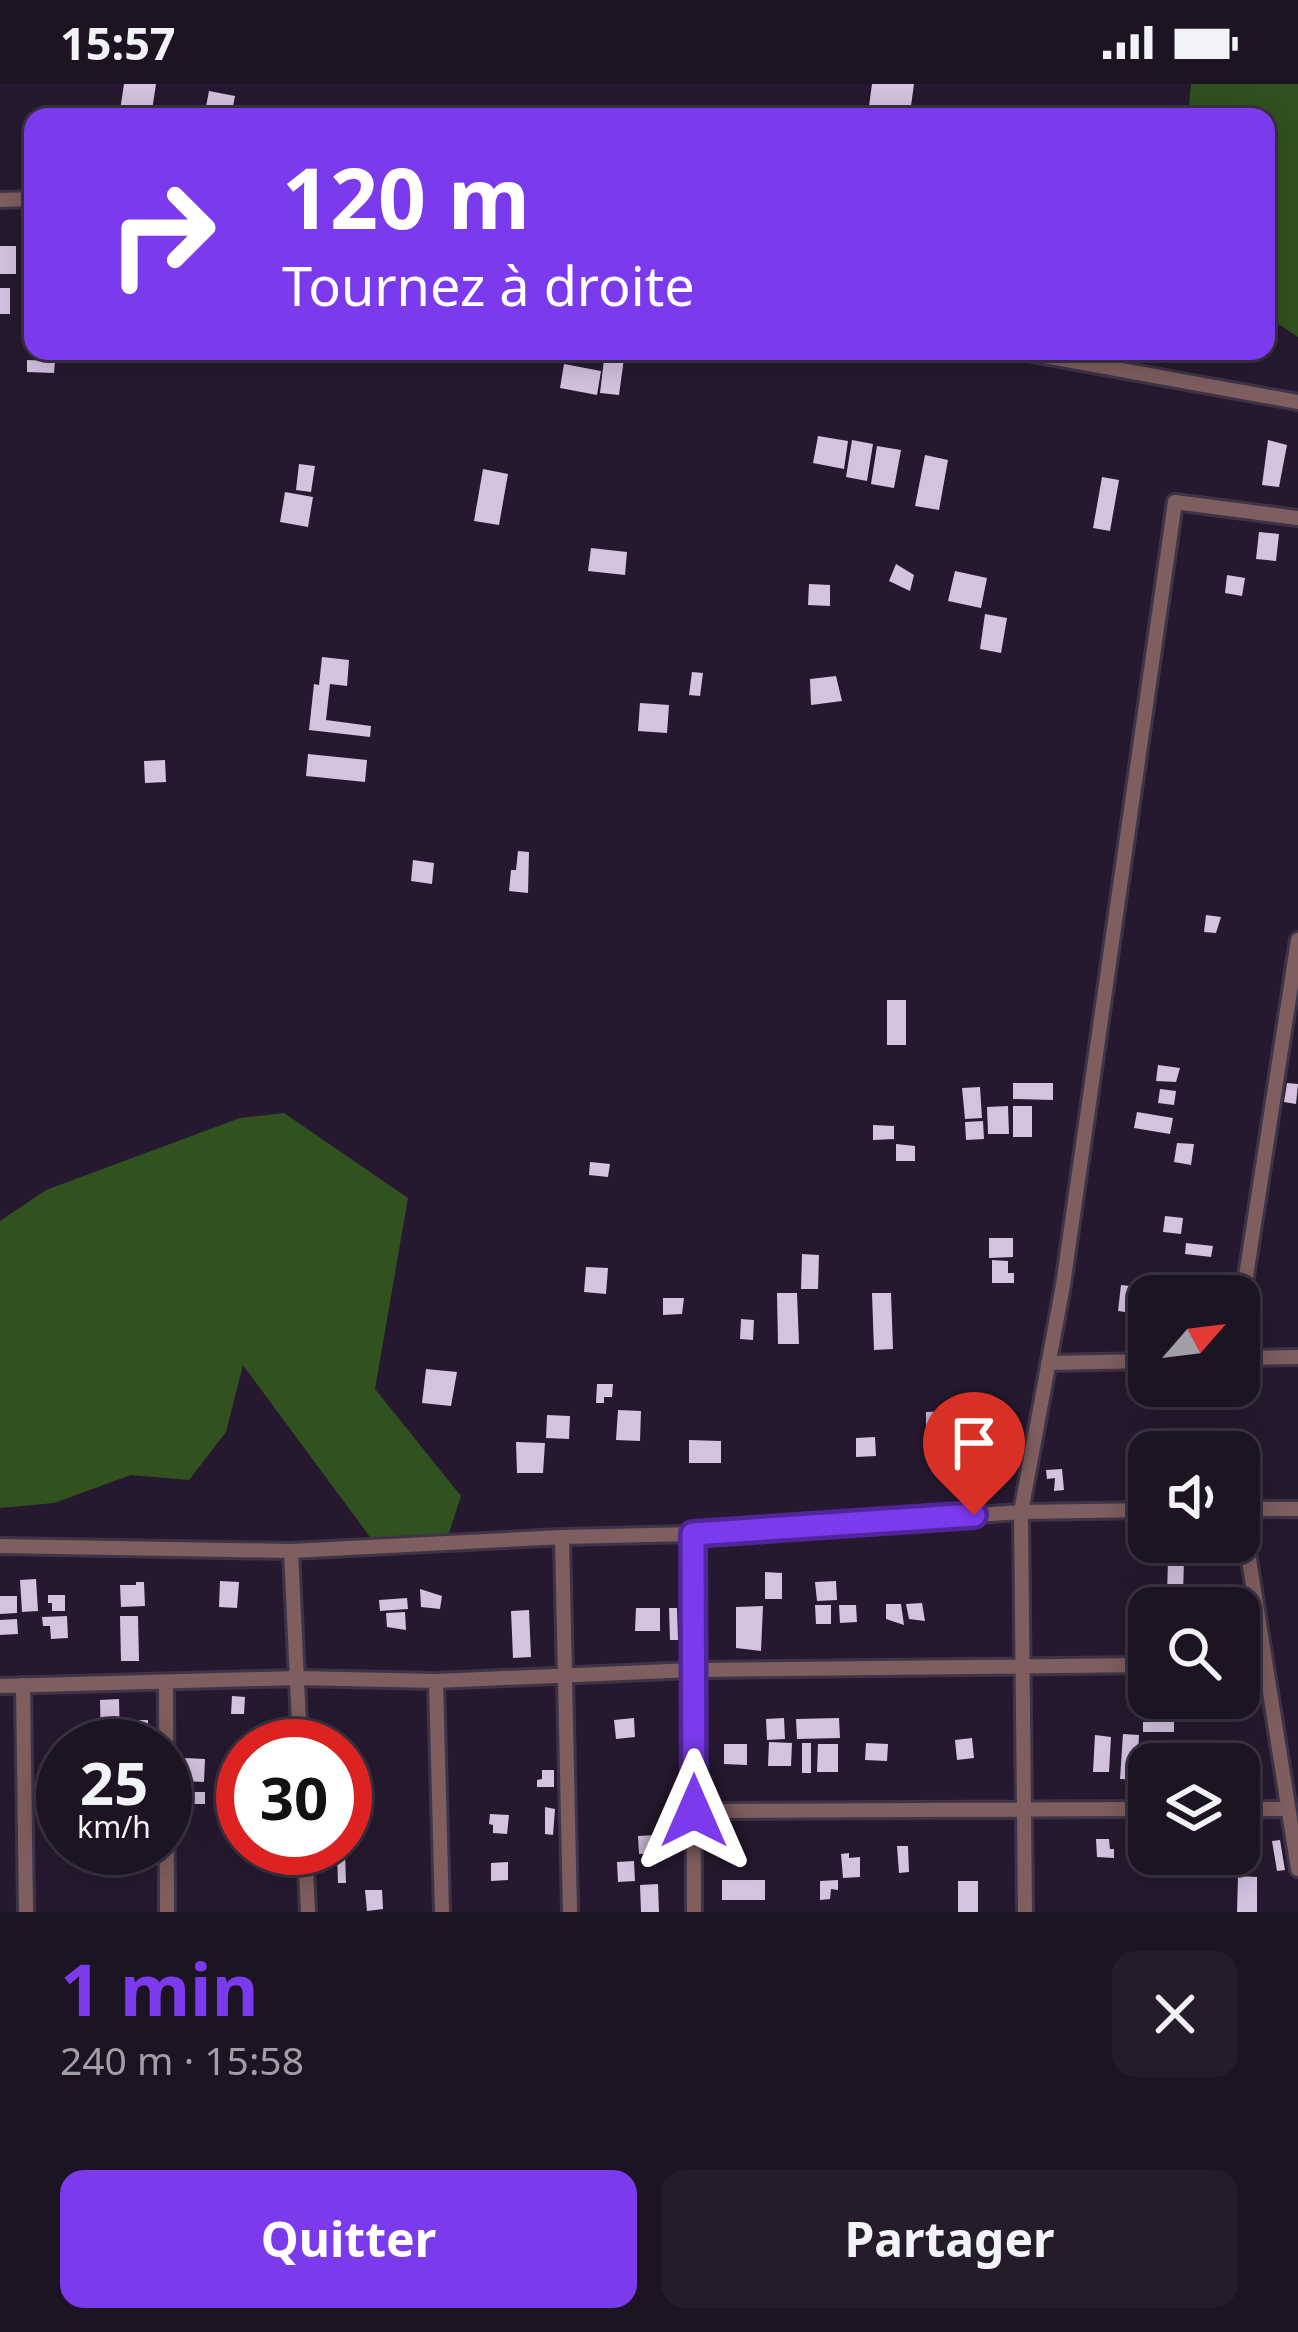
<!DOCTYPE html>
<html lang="fr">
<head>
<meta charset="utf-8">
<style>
  :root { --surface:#1c1323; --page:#251c2b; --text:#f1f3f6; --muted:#a09ea6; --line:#3a3241; --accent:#7c3aed }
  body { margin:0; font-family:"Noto Sans",sans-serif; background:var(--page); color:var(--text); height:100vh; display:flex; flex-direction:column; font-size:45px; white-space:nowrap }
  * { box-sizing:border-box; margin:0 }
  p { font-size:39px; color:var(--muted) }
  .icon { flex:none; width:66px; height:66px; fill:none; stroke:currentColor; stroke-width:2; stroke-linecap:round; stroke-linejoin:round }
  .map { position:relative; height:1828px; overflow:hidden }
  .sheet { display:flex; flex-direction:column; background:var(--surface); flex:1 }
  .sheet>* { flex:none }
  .top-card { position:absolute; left:24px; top:24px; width:1251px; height:252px; border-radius:24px; box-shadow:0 6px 30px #0003,0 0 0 3px var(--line); background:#7c3aed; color:#fff; overflow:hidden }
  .needle { width:78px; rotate:62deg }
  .buttons { position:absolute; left:1128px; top:1191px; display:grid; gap:24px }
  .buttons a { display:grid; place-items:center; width:132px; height:132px; border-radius:24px; background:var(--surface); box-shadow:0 6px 30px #0003,0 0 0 3px var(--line); font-size:60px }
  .speed { position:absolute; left:36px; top:1635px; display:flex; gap:24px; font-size:60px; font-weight:700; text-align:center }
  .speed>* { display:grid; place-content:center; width:156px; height:156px; border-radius:50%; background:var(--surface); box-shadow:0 6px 30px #0003,0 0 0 3px var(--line); line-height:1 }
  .speed small { font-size:30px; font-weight:400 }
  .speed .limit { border:18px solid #d22; background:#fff; color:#111 }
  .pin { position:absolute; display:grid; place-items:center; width:102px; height:102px; color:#fff; margin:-123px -51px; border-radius:50% 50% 50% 0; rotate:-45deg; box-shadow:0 0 12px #0007 }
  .pin .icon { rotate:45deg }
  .me { position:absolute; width:132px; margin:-66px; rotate:0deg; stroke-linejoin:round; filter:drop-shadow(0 0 9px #0008) }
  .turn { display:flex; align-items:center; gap:42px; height:252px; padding:0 60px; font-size:54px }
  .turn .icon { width:156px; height:156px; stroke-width:2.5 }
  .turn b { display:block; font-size:84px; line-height:102px }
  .round { display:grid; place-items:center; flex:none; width:126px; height:126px; border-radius:24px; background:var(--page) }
  .headline { display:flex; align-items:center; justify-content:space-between; height:204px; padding:0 60px }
  h1 { font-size:72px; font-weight:700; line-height:90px; color:var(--accent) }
  .cta { display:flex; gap:24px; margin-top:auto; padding:24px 60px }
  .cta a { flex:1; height:138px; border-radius:24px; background:var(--accent); color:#fff; font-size:48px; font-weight:700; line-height:138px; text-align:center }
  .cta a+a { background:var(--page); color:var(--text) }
  .status { display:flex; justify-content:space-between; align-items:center; height:84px; padding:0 60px; background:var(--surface); direction:ltr }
  .status svg { height:33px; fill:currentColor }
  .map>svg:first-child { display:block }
  .green { fill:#31511f }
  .building { fill:#d4c2df }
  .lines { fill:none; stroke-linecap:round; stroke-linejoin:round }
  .minor-casing { stroke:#3f3348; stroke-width:20 }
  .minor { stroke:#7e5e5e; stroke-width:14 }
  .route-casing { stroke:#51269a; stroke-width:30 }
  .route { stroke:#7c3aed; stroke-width:21 }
</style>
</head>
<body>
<div class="status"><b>15:57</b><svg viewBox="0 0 49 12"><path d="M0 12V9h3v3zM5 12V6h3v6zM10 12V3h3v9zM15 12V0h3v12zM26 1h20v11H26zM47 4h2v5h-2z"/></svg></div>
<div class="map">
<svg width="1298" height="1828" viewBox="0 0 1298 1828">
  <rect width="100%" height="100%" fill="#26192f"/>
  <path class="green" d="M 1191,0 L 1298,0 L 1298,253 L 1266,232 L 1266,33 L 1188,33 Z
    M 284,1029 L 408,1114 L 375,1305 L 461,1412 L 447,1455 L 373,1457 L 243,1281 L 226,1348 L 189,1396 L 131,1391 L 54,1419 L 0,1424 L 0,1137 L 46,1106 L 240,1034 Z"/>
  <path class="building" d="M 124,0 L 156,0 L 151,33 L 119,33 Z
    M 872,0 L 914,0 L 910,29 L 869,22 Z
    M 209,7 L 235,12 L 231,33 L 204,33 Z
    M 0,162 L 16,162 L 16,190 L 0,190 Z
    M 0,204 L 10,204 L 10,230 L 0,230 Z
    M 222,267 L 249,267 L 246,279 L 220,273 Z
    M 605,267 L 625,267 L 619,311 L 600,309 Z
    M 27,276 L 55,277 L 54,289 L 27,288 Z
    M 564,280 L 601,287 L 597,311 L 560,304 Z
    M 818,352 L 848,357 L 844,385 L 813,379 Z
    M 852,356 L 873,360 L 867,397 L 846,393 Z
    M 1268,356 L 1287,361 L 1279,403 L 1262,401 Z
    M 877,362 L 901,366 L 894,404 L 871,400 Z
    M 925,371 L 948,376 L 939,426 L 915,422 Z
    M 299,380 L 315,382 L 311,408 L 296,406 Z
    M 483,385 L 508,390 L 499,441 L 474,437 Z
    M 1102,393 L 1119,396 L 1110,447 L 1093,444 Z
    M 285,408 L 313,413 L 308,443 L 280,438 Z
    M 1259,448 L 1279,450 L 1276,477 L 1256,475 Z
    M 591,464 L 627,468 L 625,491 L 588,487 Z
    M 896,480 L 914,491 L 910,507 L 889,497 Z
    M 955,487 L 987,494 L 981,524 L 948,517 Z
    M 1227,491 L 1245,494 L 1242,512 L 1225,509 Z
    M 809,500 L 830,501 L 830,522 L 808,521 Z
    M 985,530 L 1007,534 L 1001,569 L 980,565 Z
    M 322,573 L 349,576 L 347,602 L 330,600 L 326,636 L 371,642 L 370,653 L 309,646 L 314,600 L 319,601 Z
    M 692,588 L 703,589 L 700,612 L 689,611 Z
    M 836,592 L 842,617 L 811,621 L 810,595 Z
    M 640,619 L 669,621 L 667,649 L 638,647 Z
    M 308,670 L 367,676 L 365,698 L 306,692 Z
    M 165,676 L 166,698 L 145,699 L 144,677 Z
    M 518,767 L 529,768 L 528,809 L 509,807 L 511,786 L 516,786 Z
    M 413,776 L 434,779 L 432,800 L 411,797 Z
    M 1206,831 L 1221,833 L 1216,849 L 1204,848 Z
    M 887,916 L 906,916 L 906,961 L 887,961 Z
    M 1158,981 L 1180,984 L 1176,998 L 1156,997 Z
    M 1013,999 L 1053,999 L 1053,1016 L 1013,1015 Z
    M 1287,999 L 1298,1000 L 1296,1020 L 1284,1018 Z
    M 980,1003 L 982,1034 L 965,1035 L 962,1004 Z
    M 1160,1005 L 1176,1007 L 1174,1021 L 1158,1019 Z
    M 1008,1022 L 1009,1050 L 988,1050 L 987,1023 Z
    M 1013,1022 L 1032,1022 L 1032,1053 L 1013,1053 Z
    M 1137,1028 L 1173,1034 L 1170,1050 L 1134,1044 Z
    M 983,1037 L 984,1055 L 966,1056 L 965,1038 Z
    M 873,1041 L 894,1042 L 894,1055 L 873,1056 Z
    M 1177,1059 L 1194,1060 L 1191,1081 L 1174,1078 Z
    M 896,1060 L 915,1062 L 915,1077 L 896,1077 Z
    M 590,1078 L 610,1080 L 608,1093 L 589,1091 Z
    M 1165,1132 L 1183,1134 L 1181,1150 L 1163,1148 Z
    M 989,1154 L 1013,1154 L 1013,1173 L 989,1174 Z
    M 1186,1159 L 1213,1162 L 1211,1173 L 1185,1170 Z
    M 802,1170 L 819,1171 L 818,1205 L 801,1205 Z
    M 992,1176 L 1008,1177 L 1008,1189 L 1014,1189 L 1014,1199 L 992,1199 Z
    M 586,1183 L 608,1184 L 606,1210 L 584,1208 Z
    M 1121,1201 L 1149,1204 L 1146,1231 L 1118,1227 Z
    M 777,1209 L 797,1209 L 799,1260 L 778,1260 Z
    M 872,1209 L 891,1209 L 893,1265 L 874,1266 Z
    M 663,1214 L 684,1214 L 682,1230 L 663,1231 Z
    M 741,1235 L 754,1236 L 753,1256 L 740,1255 Z
    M 426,1285 L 457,1288 L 451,1322 L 422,1319 Z
    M 597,1300 L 613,1300 L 612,1313 L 604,1313 L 604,1319 L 596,1319 Z
    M 618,1326 L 641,1327 L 640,1357 L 616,1356 Z
    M 952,1327 L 949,1350 L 926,1349 L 926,1328 Z
    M 547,1331 L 570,1332 L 569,1355 L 546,1354 Z
    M 1189,1352 L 1190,1368 L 1167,1368 L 1166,1354 Z
    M 875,1353 L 876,1372 L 856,1373 L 856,1354 Z
    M 993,1353 L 991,1384 L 974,1381 L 974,1354 Z
    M 689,1356 L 721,1357 L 721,1379 L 689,1379 Z
    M 516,1358 L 545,1359 L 543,1389 L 517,1389 Z
    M 1062,1385 L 1064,1406 L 1054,1407 L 1055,1394 L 1047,1395 L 1046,1386 Z
    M 1168,1475 L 1184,1475 L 1183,1511 L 1167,1511 Z
    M 765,1488 L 782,1489 L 782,1515 L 765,1515 Z
    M 36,1495 L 38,1527 L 22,1528 L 20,1496 Z
    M 220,1497 L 239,1498 L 237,1524 L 219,1523 Z
    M 836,1497 L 837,1516 L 817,1517 L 815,1498 Z
    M 136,1498 L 144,1498 L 145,1522 L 121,1523 L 120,1501 L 136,1501 Z
    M 420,1505 L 442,1512 L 440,1525 L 421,1523 Z
    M 48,1511 L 65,1511 L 65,1527 L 52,1527 L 52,1519 L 48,1519 Z
    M 0,1512 L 17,1512 L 17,1529 L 0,1530 Z
    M 407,1514 L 408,1525 L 380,1527 L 379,1516 Z
    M 922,1519 L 925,1537 L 909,1535 L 906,1520 Z
    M 886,1520 L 901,1520 L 904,1541 L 886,1535 Z
    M 815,1521 L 831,1521 L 831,1540 L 816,1540 Z
    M 839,1521 L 856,1521 L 857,1538 L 840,1539 Z
    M 763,1522 L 761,1567 L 736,1564 L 736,1523 Z
    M 636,1524 L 660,1524 L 660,1547 L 635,1547 Z
    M 669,1524 L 677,1524 L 678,1556 L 670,1556 Z
    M 529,1526 L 531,1573 L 513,1574 L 511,1527 Z
    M 405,1528 L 406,1546 L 387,1543 L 386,1529 Z
    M 67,1532 L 68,1554 L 51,1555 L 50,1542 L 43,1542 L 42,1533 Z
    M 120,1532 L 138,1532 L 139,1577 L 121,1577 Z
    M 17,1535 L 18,1550 L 0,1551 L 0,1536 Z
    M 1141,1606 L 1149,1606 L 1149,1614 L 1161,1614 L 1161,1625 L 1141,1625 Z
    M 232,1612 L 245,1613 L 244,1630 L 231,1630 Z
    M 119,1615 L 120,1662 L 101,1662 L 100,1616 Z
    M 634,1634 L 635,1653 L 616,1655 L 614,1636 Z
    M 784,1634 L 785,1655 L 767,1656 L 766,1635 Z
    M 839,1634 L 840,1654 L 797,1655 L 796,1635 Z
    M 134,1636 L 148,1636 L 148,1662 L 134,1662 Z
    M 1143,1638 L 1174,1638 L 1174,1648 L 1143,1648 Z
    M 1123,1650 L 1139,1651 L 1137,1696 L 1120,1695 Z
    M 1095,1651 L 1111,1653 L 1109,1688 L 1093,1688 Z
    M 98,1654 L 98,1662 L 62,1662 L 62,1655 Z
    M 972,1654 L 974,1674 L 957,1676 L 955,1656 Z
    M 769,1658 L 792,1659 L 791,1682 L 768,1682 Z
    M 802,1659 L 811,1659 L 811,1689 L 802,1689 Z
    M 866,1659 L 888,1660 L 887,1677 L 865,1676 Z
    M 724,1660 L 747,1660 L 747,1681 L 724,1680 Z
    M 818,1660 L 838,1660 L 838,1688 L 817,1688 Z
    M 185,1674 L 205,1675 L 204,1698 L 184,1697 Z
    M 542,1686 L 554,1686 L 554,1703 L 537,1703 L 537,1696 L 542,1695 Z
    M 185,1708 L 205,1708 L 205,1720 L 185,1720 Z
    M 545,1723 L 555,1725 L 553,1751 L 545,1750 Z
    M 490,1730 L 509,1731 L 507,1750 L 493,1749 L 493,1741 L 489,1740 Z
    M 655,1751 L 656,1769 L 639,1770 L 638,1752 Z
    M 1096,1755 L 1109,1755 L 1110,1765 L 1114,1765 L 1114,1774 L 1097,1773 Z
    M 1280,1756 L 1285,1786 L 1277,1787 L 1272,1757 Z
    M 897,1762 L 908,1762 L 909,1788 L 899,1789 Z
    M 337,1769 L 345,1769 L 346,1799 L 338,1799 Z
    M 849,1769 L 849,1774 L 860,1773 L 860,1793 L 843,1794 L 841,1770 Z
    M 1165,1770 L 1186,1770 L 1185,1789 L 1153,1790 L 1153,1773 L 1164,1773 Z
    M 1217,1770 L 1233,1770 L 1234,1785 L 1217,1785 Z
    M 634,1777 L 635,1797 L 618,1798 L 617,1778 Z
    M 508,1778 L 508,1796 L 491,1797 L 491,1779 Z
    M 1238,1792 L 1257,1793 L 1257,1828 L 1237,1828 Z
    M 722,1796 L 765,1796 L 765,1816 L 722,1816 Z
    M 838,1796 L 838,1806 L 831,1805 L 830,1815 L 820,1816 L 820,1797 Z
    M 958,1797 L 978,1797 L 978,1828 L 958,1828 Z
    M 658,1800 L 659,1828 L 641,1828 L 640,1801 Z
    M 365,1806 L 382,1806 L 383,1825 L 367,1827 Z"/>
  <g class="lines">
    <defs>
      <path id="minor" d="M 0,116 L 33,115
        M 1016,267 L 1298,318
        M 1239,1237 L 1298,856
        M 1239,1274 L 1298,1273
        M 1048,1279 L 1149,1277
        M 1239,1425 L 1298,1425
        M 1241,1425 L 1298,1785
        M 693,1450 L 694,1828
        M 562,1453 L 570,1828
        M 0,1462 L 291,1467 L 562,1453 L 693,1450 L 1021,1428 L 1149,1426
        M 291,1467 L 300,1662
        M 1239,1580 L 1265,1579
        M 436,1597 L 442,1828
        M 166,1598 L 167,1828
        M 23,1601 L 26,1828
        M 0,1602 L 297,1594 L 436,1597 L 693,1586 L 1149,1581
        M 1239,1725 L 1288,1725
        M 693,1727 L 1149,1725
        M 305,1764 L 308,1828
        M 1025,1828 L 1021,1428 L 1063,1201 L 1175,418 L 1298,434"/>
    </defs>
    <use href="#minor" class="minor-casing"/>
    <use href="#minor" class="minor"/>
  </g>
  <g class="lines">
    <defs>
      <path id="route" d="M 694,1727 L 693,1450 L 974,1431"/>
    </defs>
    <use href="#route" class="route-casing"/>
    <use href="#route" class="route"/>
  </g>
</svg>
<div class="buttons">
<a><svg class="needle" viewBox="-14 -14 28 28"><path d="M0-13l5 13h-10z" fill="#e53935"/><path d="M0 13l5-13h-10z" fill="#a09ea6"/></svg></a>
<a><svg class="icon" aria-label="sound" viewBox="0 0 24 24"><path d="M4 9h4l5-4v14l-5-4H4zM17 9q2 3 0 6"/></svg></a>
<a><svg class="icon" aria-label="search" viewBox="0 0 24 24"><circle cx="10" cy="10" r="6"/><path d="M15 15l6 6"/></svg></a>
<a><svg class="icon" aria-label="layers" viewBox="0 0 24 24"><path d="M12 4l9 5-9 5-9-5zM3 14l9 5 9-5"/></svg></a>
</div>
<div class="speed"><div>25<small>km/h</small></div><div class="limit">30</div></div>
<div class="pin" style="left:974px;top:1431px;background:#d93025"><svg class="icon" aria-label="arrive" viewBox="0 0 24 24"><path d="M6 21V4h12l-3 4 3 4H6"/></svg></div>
<svg class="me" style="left:694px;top:1727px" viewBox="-20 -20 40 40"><path d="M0-17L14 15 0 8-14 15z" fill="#7c3aed" stroke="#fff" stroke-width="4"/></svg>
<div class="top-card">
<div class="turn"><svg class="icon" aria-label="right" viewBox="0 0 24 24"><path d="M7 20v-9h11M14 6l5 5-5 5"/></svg><div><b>120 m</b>Tournez à droite</div></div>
</div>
</div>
<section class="sheet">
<div class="headline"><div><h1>1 min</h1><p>240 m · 15:58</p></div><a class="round"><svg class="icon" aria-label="close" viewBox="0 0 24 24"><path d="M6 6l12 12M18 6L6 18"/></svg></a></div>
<div class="cta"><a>Quitter</a><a>Partager</a></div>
</section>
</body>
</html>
